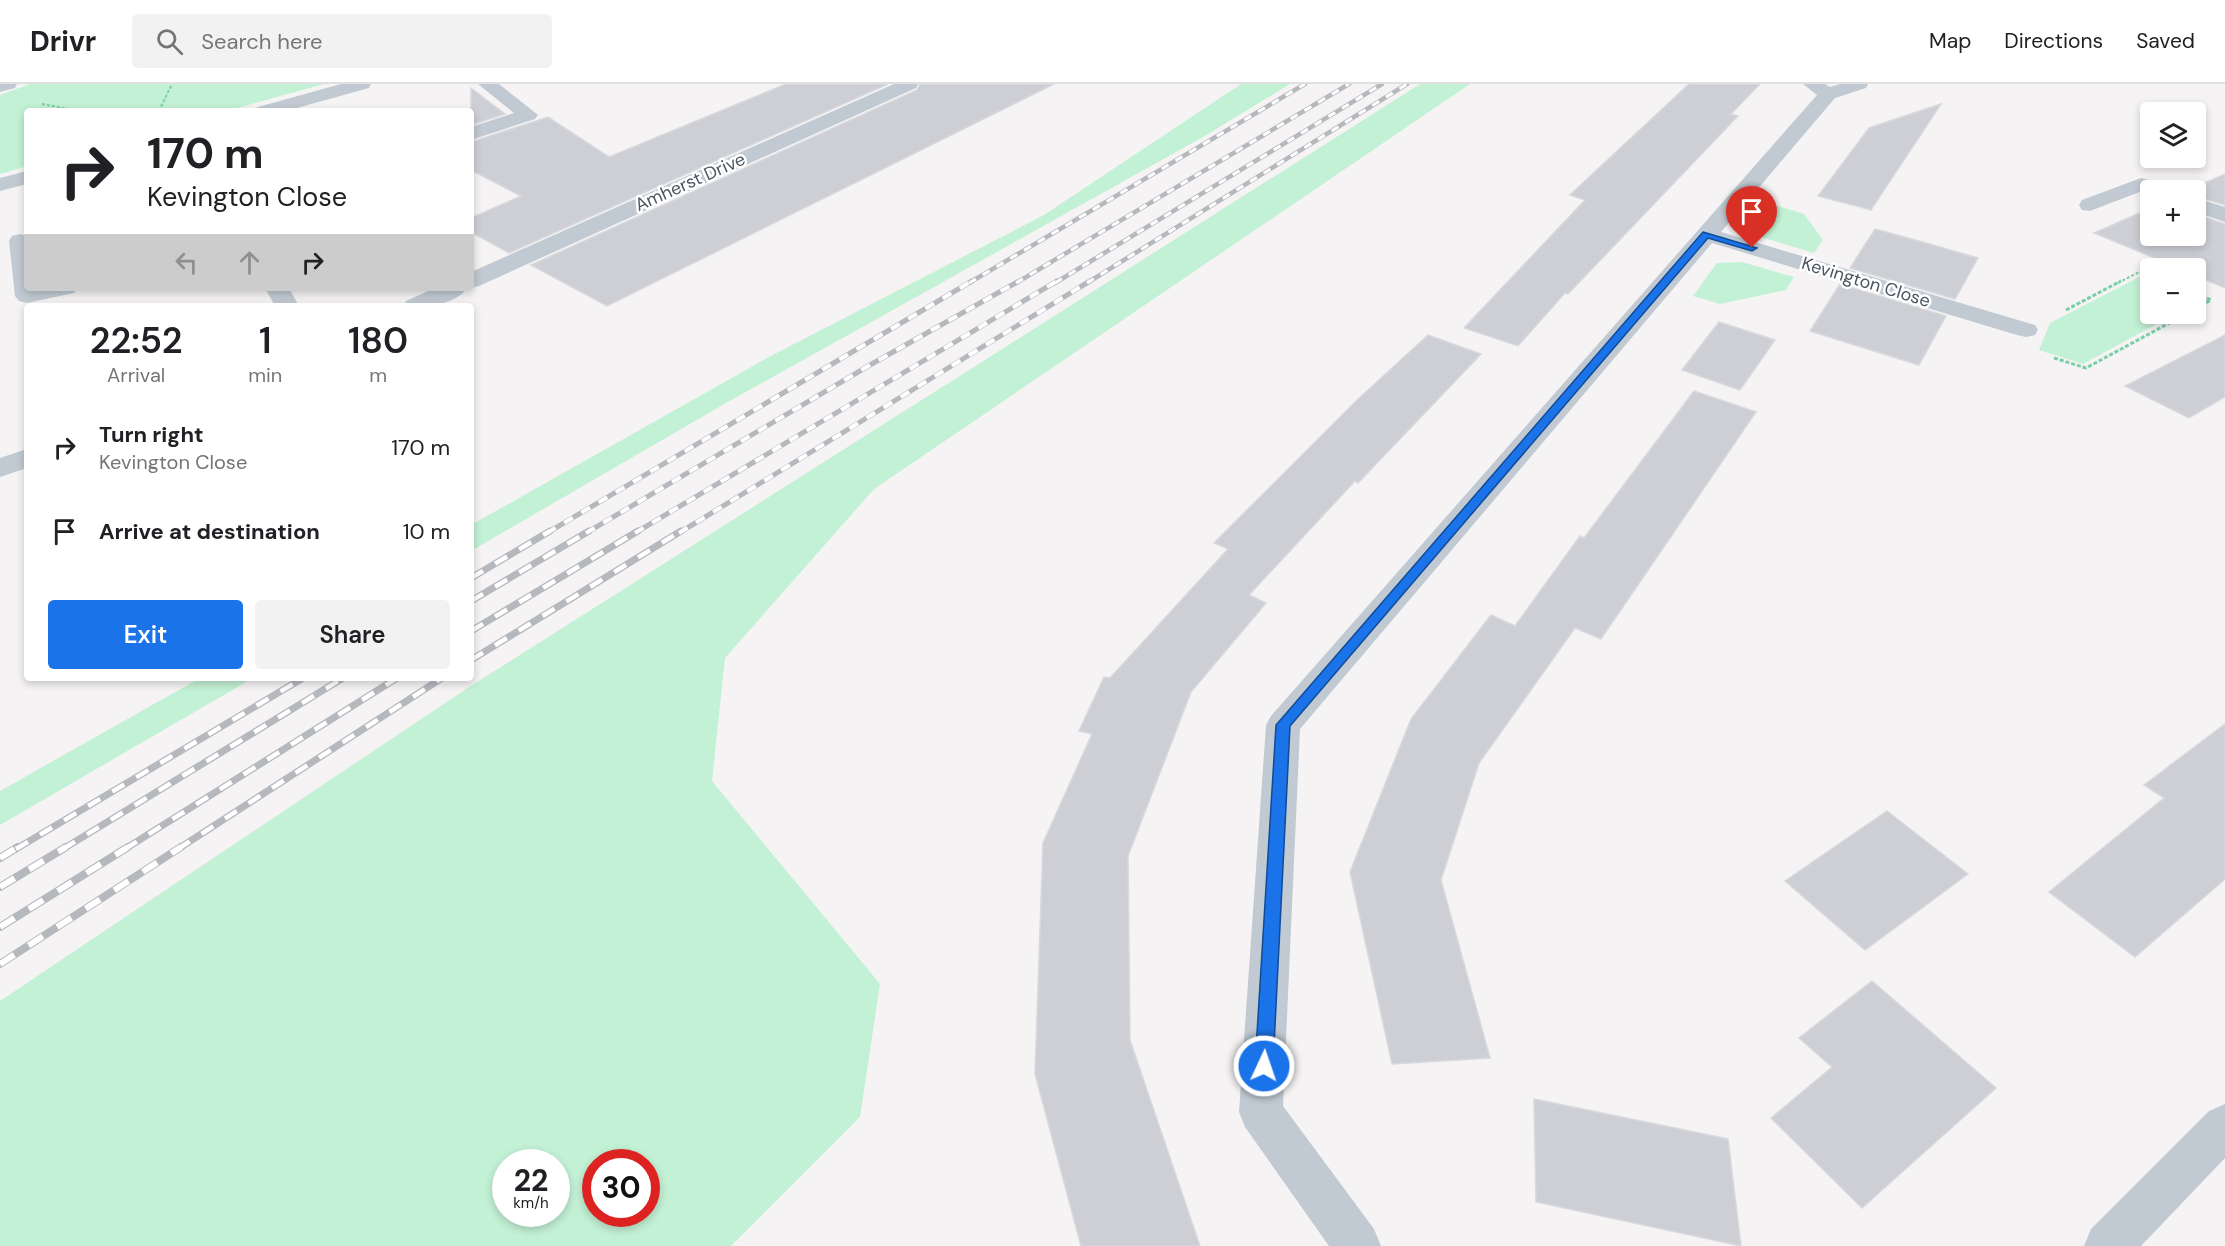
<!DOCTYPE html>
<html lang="en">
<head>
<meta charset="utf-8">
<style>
  :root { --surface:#fff; --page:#f2f2f2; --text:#202124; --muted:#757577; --line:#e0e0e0; --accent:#1a73e8 }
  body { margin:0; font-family:"DM Sans",sans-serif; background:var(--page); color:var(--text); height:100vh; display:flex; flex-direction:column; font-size:22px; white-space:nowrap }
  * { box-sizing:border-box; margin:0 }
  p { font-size:20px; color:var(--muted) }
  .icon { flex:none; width:33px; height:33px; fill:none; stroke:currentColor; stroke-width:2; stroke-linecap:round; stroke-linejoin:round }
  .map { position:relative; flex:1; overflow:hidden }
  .details { position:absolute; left:24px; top:219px; width:450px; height:378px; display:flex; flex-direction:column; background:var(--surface); border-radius:6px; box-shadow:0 3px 9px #0003 }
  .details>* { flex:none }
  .hud { position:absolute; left:24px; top:24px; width:450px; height:183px; border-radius:6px; box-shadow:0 3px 9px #0003; background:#fff; color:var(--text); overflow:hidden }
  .fabs { position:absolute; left:2140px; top:18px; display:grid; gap:12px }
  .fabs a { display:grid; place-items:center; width:66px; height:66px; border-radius:6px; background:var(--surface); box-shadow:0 3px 9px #0003; font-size:30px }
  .speed { position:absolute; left:492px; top:1065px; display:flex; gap:12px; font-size:30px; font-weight:700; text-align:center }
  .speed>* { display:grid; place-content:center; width:78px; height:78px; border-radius:50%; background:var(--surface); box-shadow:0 3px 9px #0003; line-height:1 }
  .speed small { font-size:15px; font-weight:400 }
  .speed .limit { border:9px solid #d22; background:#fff; color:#111 }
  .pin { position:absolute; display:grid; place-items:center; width:51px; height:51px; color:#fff; margin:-62px -26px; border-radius:50% 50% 50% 0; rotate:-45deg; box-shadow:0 0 6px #0007 }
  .pin .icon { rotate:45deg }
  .me { position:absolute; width:66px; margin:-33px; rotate:3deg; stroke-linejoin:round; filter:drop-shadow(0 0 4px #0008) }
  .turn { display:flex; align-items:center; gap:21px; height:126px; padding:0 24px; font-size:27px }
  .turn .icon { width:78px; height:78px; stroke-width:2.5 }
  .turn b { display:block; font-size:42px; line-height:51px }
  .lanes { display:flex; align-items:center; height:57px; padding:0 24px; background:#0003; justify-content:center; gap:30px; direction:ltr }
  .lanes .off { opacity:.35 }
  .eta { display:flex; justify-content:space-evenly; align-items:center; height:102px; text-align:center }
  .eta b { font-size:36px; font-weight:600; line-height:42px }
  .button { display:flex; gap:12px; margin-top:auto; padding:12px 24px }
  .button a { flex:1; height:69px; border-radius:6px; background:var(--accent); color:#fff; font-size:24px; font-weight:600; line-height:69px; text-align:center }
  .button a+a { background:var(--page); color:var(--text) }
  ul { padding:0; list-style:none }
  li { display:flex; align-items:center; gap:18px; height:84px; padding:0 24px }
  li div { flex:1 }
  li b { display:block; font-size:22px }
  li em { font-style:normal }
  header { display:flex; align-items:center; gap:36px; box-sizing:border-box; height:84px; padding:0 30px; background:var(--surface); border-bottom:2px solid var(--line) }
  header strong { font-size:28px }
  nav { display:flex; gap:33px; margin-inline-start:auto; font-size:21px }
  .search { width:420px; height:54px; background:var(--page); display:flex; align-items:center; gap:15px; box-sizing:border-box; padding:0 21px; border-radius:6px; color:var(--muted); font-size:22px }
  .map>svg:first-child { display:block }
  .green { fill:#c3f1d5; fill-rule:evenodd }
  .building { fill:#cdcfd5; stroke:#d7d9de; stroke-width:1.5 }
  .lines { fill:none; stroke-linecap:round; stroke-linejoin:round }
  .path-far1 { stroke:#7ad0a6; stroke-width:2; stroke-dasharray:3 2; stroke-linecap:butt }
  .path { stroke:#7ad0a6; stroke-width:3; stroke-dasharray:4 2; stroke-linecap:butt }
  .minor { fill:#c1cad2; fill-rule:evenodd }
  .rail-far3-casing { stroke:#b5b8bd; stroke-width:4.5 }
  .rail-far2-casing { stroke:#b5b8bd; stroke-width:5 }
  .rail-far1-casing { stroke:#b5b8bd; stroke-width:7 }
  .rail-casing { stroke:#b5b8bd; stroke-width:8 }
  .rail-far3 { stroke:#fff; stroke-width:3; stroke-dasharray:8; stroke-linecap:butt }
  .rail-far2 { stroke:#fff; stroke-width:4; stroke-dasharray:10; stroke-linecap:butt }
  .rail-far1 { stroke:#fff; stroke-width:4.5; stroke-dasharray:14; stroke-linecap:butt }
  .rail { stroke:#fff; stroke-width:6; stroke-dasharray:17; stroke-linecap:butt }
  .route { fill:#1a73e8; stroke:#114b97; stroke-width:1.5 }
  .labels { text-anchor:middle; stroke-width:5; stroke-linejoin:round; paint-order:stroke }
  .far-street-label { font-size:18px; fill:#4a5661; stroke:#fff }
</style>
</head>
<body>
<header>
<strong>Drivr</strong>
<div class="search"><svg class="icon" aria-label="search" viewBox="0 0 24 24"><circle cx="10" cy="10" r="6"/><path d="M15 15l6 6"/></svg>Search here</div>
<nav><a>Map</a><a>Directions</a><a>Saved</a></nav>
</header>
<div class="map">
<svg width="2225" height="1162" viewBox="0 0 2225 1162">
  <rect width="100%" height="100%" fill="#f5f3f3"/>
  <path class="green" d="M 30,0 L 324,0 L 226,27 L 27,27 L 27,82 L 0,90 L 0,11 Z
    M 1241,0 L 1290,0 L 1203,53 L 726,319 L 471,467 L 471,441 L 767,274 L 1044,131 Z
    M 1420,0 L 1470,0 L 874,405 L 725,574 L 712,697 L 880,900 L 860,1033 L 731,1162 L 0,1162 L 0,917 L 463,607 ZM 556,1078 L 556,1130 L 506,1130 L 506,1078 ZM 646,1078 L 646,1130 L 596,1130 L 596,1078 Z
    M 1768,119 L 1804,130 L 1823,156 L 1814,169 L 1761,153 L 1750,141 Z
    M 1742,178 L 1794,193 L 1786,206 L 1720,220 L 1693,212 L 1717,179 Z
    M 2145,190 L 2151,193 L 2151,230 L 2175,230 L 2083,280 L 2039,266 L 2050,239 Z
    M 200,594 L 253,594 L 0,741 L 0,707 Z"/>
  <path class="building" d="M 786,0 L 888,0 L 509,169 L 471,148 L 471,134 L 521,112 L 471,86 L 471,58 L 548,33 L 609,73 Z
    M 920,0 L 1054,0 L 607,222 L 531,181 L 917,6 Z
    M 1689,0 L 1760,0 L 1731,30 L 1738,32 L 1568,210 L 1565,209 L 1518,262 L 1464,244 L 1585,116 L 1570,111 Z
    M 471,4 L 505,30 L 471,41 Z
    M 1941,20 L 1871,126 L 1818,112 L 1869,44 Z
    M 2225,90 L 2225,121 L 2196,112 L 2196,106 L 2189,106 Z
    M 2151,124 L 2151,152 L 2196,152 L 2196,130 L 2225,140 L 2225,204 L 2196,192 L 2196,184 L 2179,184 L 2094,149 Z
    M 1875,145 L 1926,159 L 1978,174 L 1955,215 L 1850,184 Z
    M 1840,200 L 1946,232 L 1919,281 L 1810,247 Z
    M 1719,238 L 1775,256 L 1740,306 L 1682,286 Z
    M 1428,251 L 1481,270 L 1358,399 L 1355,397 L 1249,511 L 1266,519 L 1191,608 L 1128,772 L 1130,956 L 1200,1162 L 1081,1162 L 1035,990 L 1043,759 L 1092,650 L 1079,647 L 1104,593 L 1110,594 L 1228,465 L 1214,459 L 1356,317 Z
    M 2225,251 L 2225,313 L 2189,334 L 2125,302 Z
    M 1694,307 L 1756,328 L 1601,555 L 1575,544 L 1479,679 L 1441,796 L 1490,974 L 1392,980 L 1350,788 L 1411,635 L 1491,531 L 1515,542 L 1580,452 L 1584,454 Z
    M 2225,640 L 2225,795 L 2135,873 L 2049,808 L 2164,714 L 2144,701 Z
    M 1887,727 L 1968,790 L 1865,866 L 1785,797 Z
    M 1872,897 L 1996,1004 L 1862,1124 L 1771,1034 L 1832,983 L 1799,954 Z
    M 1534,1015 L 1728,1055 L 1741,1162 L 1536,1118 Z"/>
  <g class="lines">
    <path class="path-far1" d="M 42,20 L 80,27
      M 159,27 L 172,0
      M 2118,199 L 2143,186 L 2151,190"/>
    <path class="path" d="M 2196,209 L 2211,216 L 2196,224
      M 2066,226 L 2121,197
      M 2054,274 L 2086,284 L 2186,230"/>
    <path class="minor" d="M 0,0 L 17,0 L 15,4 L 0,8 Z
      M 341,0 L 371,0 L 369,4 L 286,27 L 255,27 L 258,23 Z
      M 478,0 L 499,0 L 538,31 L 535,35 L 471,56 L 471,43 L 514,29 Z
      M 894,0 L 918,0 L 916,4 L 479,202 L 471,204 L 471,188 Z
      M 1803,0 L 1825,0 L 1830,3 L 1840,0 L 1868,0 L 1866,4 L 1835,14 L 1721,148 L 2035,241 L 2038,246 L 2035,251 L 2026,253 L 2017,251 L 1712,159 L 1300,645 L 1283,1022 L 1374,1145 L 1381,1162 L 1329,1162 L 1245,1043 L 1239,1028 L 1266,641 L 1271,632 L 1817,11 Z
      M 27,87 L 27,100 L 0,107 L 0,94 Z
      M 2141,94 L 2167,101 L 2170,106 L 2151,106 L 2151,110 L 2142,107 L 2090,127 L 2082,126 L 2079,121 L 2082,116 Z
      M 2196,114 L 2225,123 L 2225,138 L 2196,128 Z
      M 20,150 L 27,152 L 27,204 L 78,204 L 74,209 L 27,219 L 19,217 L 15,212 L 9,157 L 12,152 Z
      M 265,204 L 289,204 L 299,222 L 275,222 Z
      M 435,204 L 467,204 C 454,223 424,222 403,222 L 406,217 Z
      M 27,365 L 27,384 L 0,393 L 0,374 Z
      M 2225,1020 L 2225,1074 L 2141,1162 L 2084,1162 L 2091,1145 L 2209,1027 Z"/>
    <defs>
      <path id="rail-far3" d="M 969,199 L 1305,0
        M 1016,199 L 1349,0
        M 1055,199 L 1382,0
        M 1087,199 L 1407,0"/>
      <path id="rail-far2" d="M 547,449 L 972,197
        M 586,449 L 870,281 L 1019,197
        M 635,449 L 1057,197
        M 679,449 L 1090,197"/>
      <path id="rail-far1" d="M 471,494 L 550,447
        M 471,517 L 589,447
        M 471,547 L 638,447
        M 471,576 L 681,447
        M 16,765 L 303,594
        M 63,765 L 343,594
        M 125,765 L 397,594
        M 178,765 L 442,594"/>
      <path id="rail" d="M 0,774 L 18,763
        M 0,803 L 66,763
        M 0,843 L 128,763
        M 0,880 L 181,763"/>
    </defs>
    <use href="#rail-far3" class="rail-far3-casing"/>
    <use href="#rail-far2" class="rail-far2-casing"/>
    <use href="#rail-far1" class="rail-far1-casing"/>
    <use href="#rail" class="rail-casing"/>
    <use href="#rail-far3" class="rail-far3"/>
    <use href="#rail-far2" class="rail-far2"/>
    <use href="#rail-far1" class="rail-far1"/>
    <use href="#rail" class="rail"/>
  </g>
  <path class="route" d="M 1703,148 L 1757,164 L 1752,167 L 1708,154 L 1290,642 L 1273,982 L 1270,988 L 1264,991 L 1258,988 L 1255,982 L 1276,641 Z"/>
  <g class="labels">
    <g class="far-street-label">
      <text transform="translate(690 98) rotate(-24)" y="6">Amherst Drive</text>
      <text transform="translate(1866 198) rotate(17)" y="6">Kevington Close</text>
    </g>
  </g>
</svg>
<div class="fabs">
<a><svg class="icon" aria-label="layers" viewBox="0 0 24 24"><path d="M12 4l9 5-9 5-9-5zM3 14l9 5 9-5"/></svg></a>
<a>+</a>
<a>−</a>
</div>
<div class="speed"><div>22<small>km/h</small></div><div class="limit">30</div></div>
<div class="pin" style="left:1752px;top:164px;background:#d93025"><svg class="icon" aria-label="arrive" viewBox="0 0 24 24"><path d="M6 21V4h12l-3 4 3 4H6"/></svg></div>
<svg class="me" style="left:1264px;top:982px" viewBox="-20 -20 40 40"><circle r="17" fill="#1a73e8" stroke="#fff" stroke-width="3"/><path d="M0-11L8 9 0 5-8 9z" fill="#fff"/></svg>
<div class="hud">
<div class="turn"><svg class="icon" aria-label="right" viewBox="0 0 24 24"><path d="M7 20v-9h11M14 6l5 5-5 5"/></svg><div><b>170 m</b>Kevington Close</div></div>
<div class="lanes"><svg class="icon off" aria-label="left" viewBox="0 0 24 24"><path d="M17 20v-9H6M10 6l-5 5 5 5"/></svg><svg class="icon off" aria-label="ahead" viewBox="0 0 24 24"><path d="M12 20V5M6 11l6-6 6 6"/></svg><svg class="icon" aria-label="right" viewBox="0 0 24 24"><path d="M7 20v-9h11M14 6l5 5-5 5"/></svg></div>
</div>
<section class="details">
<div class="eta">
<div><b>22:52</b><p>Arrival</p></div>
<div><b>1</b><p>min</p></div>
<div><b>180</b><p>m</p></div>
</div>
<ul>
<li><svg class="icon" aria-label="right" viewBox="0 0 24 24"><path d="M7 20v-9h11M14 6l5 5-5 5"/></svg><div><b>Turn right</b><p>Kevington Close</p></div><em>170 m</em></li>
<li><svg class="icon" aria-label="arrive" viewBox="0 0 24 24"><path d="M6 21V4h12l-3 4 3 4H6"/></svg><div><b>Arrive at destination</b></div><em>10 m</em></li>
</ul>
<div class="button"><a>Exit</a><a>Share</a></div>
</section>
</div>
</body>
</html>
